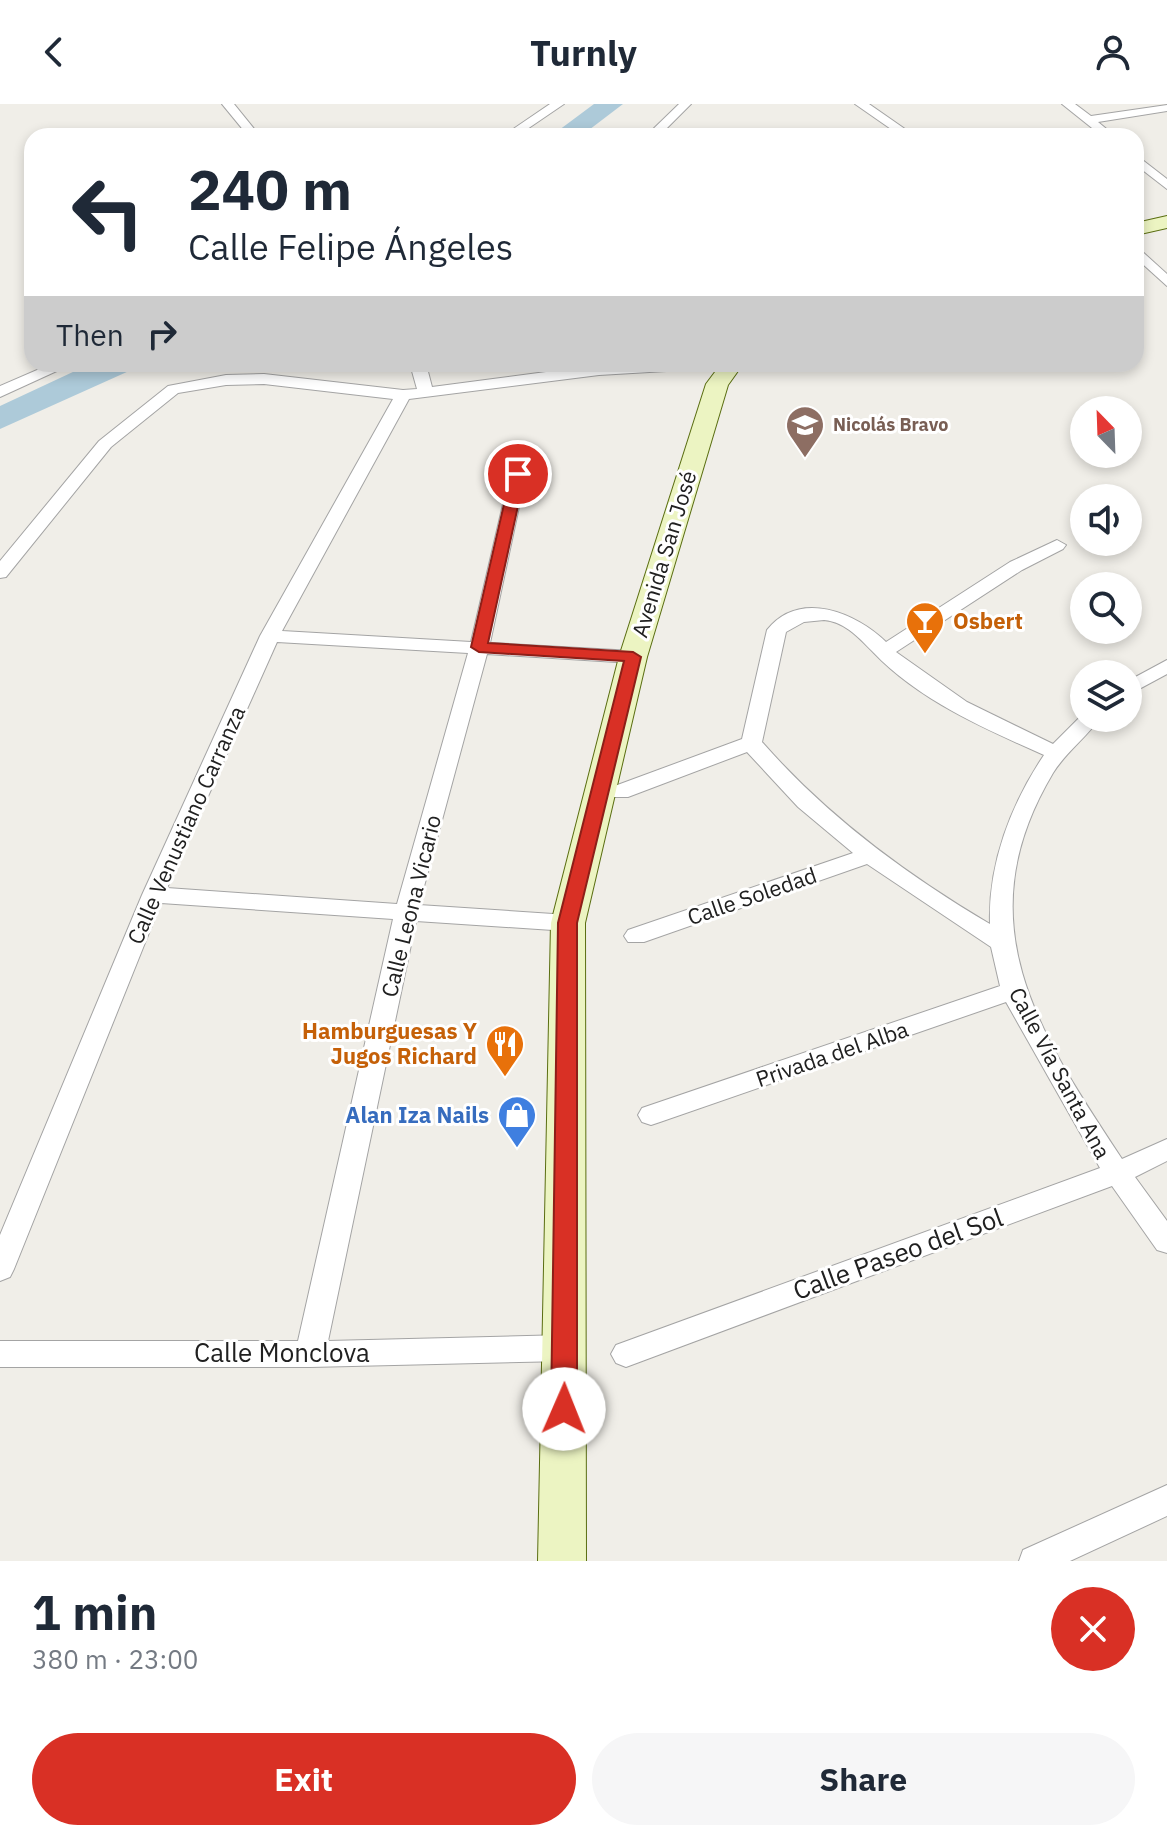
<!DOCTYPE html>
<html lang="en">
<head>
<meta charset="utf-8">
<style>
  :root { --surface:#fff; --page:#f6f6f7; --text:#1f2937; --muted:#747a83; --accent:#d93025 }
  body { margin:0; font-family:"IBM Plex Sans",sans-serif; background:var(--page); color:var(--text); height:100vh; display:flex; flex-direction:column; font-size:30px; white-space:nowrap }
  * { box-sizing:border-box; margin:0 }
  p { font-size:26px; color:var(--muted) }
  .icon { flex:none; width:44px; height:44px; fill:none; stroke:currentColor; stroke-width:2; stroke-linecap:round; stroke-linejoin:round }
  .map { position:relative; height:1457px; overflow:hidden }
  .panel { display:flex; flex-direction:column; background:var(--surface); flex:1 }
  .panel>* { flex:none }
  .banner { position:absolute; left:24px; top:24px; width:1120px; height:244px; border-radius:24px; box-shadow:0 4px 12px #0003; background:#fff; color:var(--text); overflow:hidden }
  .needle { width:52px; rotate:337deg }
  .buttons { position:absolute; left:1070px; top:292px; display:grid; gap:16px }
  .buttons a { display:grid; place-items:center; width:72px; height:72px; border-radius:50%; background:var(--surface); box-shadow:0 4px 12px #0003; font-size:40px }
  .pin { position:absolute; display:grid; place-items:center; width:68px; height:68px; color:#fff; margin:-34px; border:4px solid #fff; border-radius:50%; box-shadow:0 2px 8px #0007 }
  .me { position:absolute; width:88px; margin:-44px; rotate:1deg; stroke-linejoin:round; filter:drop-shadow(0 0 6px #0008) }
  .turn { display:flex; align-items:center; gap:28px; height:168px; padding:0 32px; font-size:36px }
  .turn .icon { width:104px; height:104px; stroke-width:2.5 }
  .turn b { display:block; font-size:56px; line-height:68px }
  .then { display:flex; align-items:center; height:76px; padding:0 32px; background:#0003; gap:16px; font-size:30px }
  .round { display:grid; place-items:center; flex:none; width:84px; height:84px; border-radius:42px; background:var(--page) }
  .overview { display:flex; align-items:center; justify-content:space-between; height:136px; padding:0 32px }
  h1 { font-size:48px; font-weight:800; line-height:60px }
  .action { display:flex; gap:16px; margin-top:auto; padding:16px 32px }
  .action a { flex:1; height:92px; border-radius:48px; background:var(--accent); color:#fff; font-size:32px; font-weight:800; line-height:92px; text-align:center }
  .action a+a { background:var(--page); color:var(--text) }
  header { display:flex; justify-content:space-between; align-items:center; height:104px; padding:0 32px; background:var(--surface); font-size:36px; font-weight:800 }
  .map>svg:first-child { display:block }
  .lines { fill:none; stroke-linecap:round; stroke-linejoin:round }
  .river { fill:#adcad9; fill-rule:evenodd }
  .street-casing { stroke:#a4a4a4; stroke-width:2 }
  .secondary-casing { stroke:#5a6e11; stroke-width:2 }
  .street { fill:#fff; fill-rule:evenodd }
  .secondary { fill:#ecf4c2; fill-rule:evenodd }
  .route { fill:#d93025; stroke:#8d1f18; stroke-width:2 }
  .labels { text-anchor:middle; stroke-width:6; stroke-linejoin:round; paint-order:stroke }
  .far-education-label { font-size:18px; font-weight:bold; fill:#785e54; stroke:#fff; text-anchor:start }
  .street-label { font-size:22px; fill:#202020; stroke:#fff }
  .food-label { font-size:22px; font-weight:bold; fill:#c56008; stroke:#fff; text-anchor:start }
  .shop-label { font-size:22px; font-weight:bold; fill:#366cbe; stroke:#fff; text-anchor:end }
  .near-street-label { font-size:26px; fill:#202020; stroke:#fff }
</style>
</head>
<body>
<header><svg class="icon" aria-label="back" viewBox="0 0 24 24"><path d="M15 5l-7 7 7 7"/></svg>Turnly<svg class="icon" aria-label="person" viewBox="0 0 24 24"><circle cx="12" cy="8" r="4"/><path d="M4 21q1-7 8-7t8 7"/></svg></header>
<div class="map">
<svg width="1167" height="1457" viewBox="0 0 1167 1457">
  <rect width="100%" height="100%" fill="#f0eee8"/>
  <g class="lines">
    <path class="river" d="M 594,0 L 623,0 L 581,32 L 551,32 Z
      M 90,260 L 133,260 L 129,267 L 0,325 L 0,302 Z"/>
    <defs>
      <path id="street" d="M 222,0 L 234,0 L 255,26 L 253,28 L 245,28 Z
        M 550,0 L 564,0 L 517,32 L 503,32 Z
        M 679,0 L 691,0 L 659,32 L 646,32 Z
        M 855,0 L 869,0 L 915,32 L 901,32 Z
        M 1062,0 L 1075,0 L 1091,12 L 1167,1 L 1167,7 L 1098,18 L 1115,32 L 1102,32 Z
        M 1136,51 L 1167,75 L 1167,85 L 1136,61 Z
        M 1136,142 L 1167,170 L 1167,182 L 1136,154 Z
        M 51,260 L 72,260 L 0,293 L 0,282 Z
        M 410,260 L 426,260 L 432,283 L 599,261 L 708,260 L 700,265 L 599,271 L 409,295 L 282,527 L 471,538 L 510,370 L 518,365 L 526,370 L 490,539 L 633,547 L 643,553 L 633,559 L 487,550 L 419,801 L 568,811 L 580,819 L 568,827 L 416,817 L 328,1237 L 565,1231 L 575,1235 L 580,1244 L 575,1253 L 565,1257 L 310,1263 L 0,1263 L 0,1237 L 298,1237 L 393,815 L 161,799 L 14,1165 L 10,1173 L 0,1177 L 0,1131 L 142,791 L 260,532 L 393,295 L 264,280 L 226,281 L 178,289 L 111,343 L 6,473 L 0,474 L 0,457 L 99,337 L 168,282 L 226,271 L 264,270 L 403,286 L 417,285 ZM 277,538 L 468,549 L 397,800 L 167,784 Z
        M 1057,436 L 1066,441 L 1063,445 L 1022,466 L 896,548 L 967,598 L 1053,640 L 1083,610 L 1084,614 L 1100,614 C 1086,634 1066,648 1053,669 C 964,818 1038,928 1122,1055 L 1167,1035 L 1167,1057 L 1135,1073 L 1167,1117 L 1167,1149 L 1157,1146 L 1112,1082 L 626,1263 L 616,1259 L 611,1250 L 616,1241 L 1100,1064 L 1006,898 L 660,1018 L 651,1021 L 642,1018 L 638,1011 L 642,1004 L 1000,882 L 991,843 L 867,760 L 644,838 L 628,838 L 624,832 L 628,826 L 853,749 L 798,703 L 747,648 L 628,693 L 612,693 L 609,688 L 612,683 L 742,635 L 767,526 C 800,485 856,509 886,538 L 1010,458 ZM 824,516 C 846,518 860,535 874,549 C 919,596 985,625 1044,651 C 1011,700 988,760 990,820 C 905,770 827,712 762,638 L 786,528 L 804,518 Z
        M 1167,556 L 1167,570 L 1128,591 L 1128,577 Z
        M 1167,1381 L 1167,1412 L 1070,1457 L 1019,1457 L 1023,1446 Z"/>
      <path id="secondary" d="M 1167,112 L 1167,124 L 1136,131 L 1136,119 Z
        M 721,260 L 743,260 L 728,281 L 647,553 L 585,819 L 586,1457 L 538,1457 L 551,819 L 619,553 L 706,280 Z"/>
    </defs>
    <use href="#street" class="street-casing"/>
    <use href="#secondary" class="secondary-casing"/>
    <use href="#street" class="street"/>
    <use href="#secondary" class="secondary"/>
  </g>
  <path class="route" d="M 518,366 L 525,370 L 488,539 L 633,548 L 641,553 L 577,819 L 577,1305 L 573,1313 L 564,1316 L 555,1313 L 551,1305 L 558,819 L 624,557 L 479,548 L 471,543 L 511,370 Z"/>
  <defs>
    <symbol id="school-pin" viewBox="-11 -11 22 30"><path d="M0 17L-7.5 6A9.5 9.5 0 1 1 7.5 6Z" fill="#8d6e63" stroke="#fff"/><path d="M0-5L7-2L0 1L-7-2ZM-4 1L0 2.5L4 1V4Q0 6-4 4Z" fill="#fff"/></symbol>
    <symbol id="bar-pin" viewBox="-11 -11 22 30"><path d="M0 17L-7.5 6A9.5 9.5 0 1 1 7.5 6Z" fill="#e8710a" stroke="#fff"/><path d="M-6-5H6L.8 .8V4.5H3.5V6h-7V4.5H-.8V.8Z" fill="#fff"/></symbol>
    <symbol id="restaurant-pin" viewBox="-11 -11 22 30"><path d="M0 17L-7.5 6A9.5 9.5 0 1 1 7.5 6Z" fill="#e8710a" stroke="#fff"/><path d="M-5-6h1v4h1v-4h1v4h1v-4h1v5L-1.5 .5V6h-2V.5L-5-1ZM5-6V6H3V1.5H1.5Q1.5-4 5-6Z" fill="#fff"/></symbol>
    <symbol id="shop-pin" viewBox="-11 -11 22 30"><path d="M0 17L-7.5 6A9.5 9.5 0 1 1 7.5 6Z" fill="#3f7fe0" stroke="#fff"/><path d="M-5-2.5h2.3a2.7 3.5 0 0 1 5.4 0H5L5.5 6h-11ZM-1.5-2.5h3a1.5 2.3 0 0 0-3 0Z" fill="#fff"/></symbol>
  </defs>
  <g fill-rule="evenodd">
    <use href="#school-pin" x="783" y="299" width="44" height="60"/>
    <use href="#bar-pin" x="903" y="495" width="44" height="60"/>
    <use href="#restaurant-pin" x="483" y="918" width="44" height="60"/>
    <use href="#shop-pin" x="495" y="989" width="44" height="60"/>
  </g>
  <g class="labels">
    <g class="far-education-label">
      <text x="833" y="327">Nicolás Bravo</text>
    </g>
    <g class="street-label">
      <text transform="translate(664 450) rotate(-73)" y="8">Avenida San José</text>
      <text transform="translate(186 721) rotate(-66)" y="8">Calle Venustiano Carranza</text>
      <text transform="translate(752 792) rotate(-19)" y="8">Calle Soledad</text>
      <text transform="translate(411 802) rotate(-76)" y="8">Calle Leona Vicario</text>
      <text transform="translate(832 950) rotate(-19)" y="8">Privada del Alba</text>
      <text transform="translate(1060 969) rotate(62)" y="8">Calle Vía Santa Ana</text>
    </g>
    <g class="food-label">
      <text x="953" y="525">Osbert</text>
      <text x="477" y="935" text-anchor="end">Hamburguesas Y<tspan x="477" dy="25">Jugos Richard</tspan></text>
    </g>
    <g class="shop-label">
      <text x="489" y="1019">Alan Iza Nails</text>
    </g>
    <g class="near-street-label">
      <text transform="translate(898 1150) rotate(-20)" y="9">Calle Paseo del Sol</text>
      <text x="282" y="1258">Calle Monclova</text>
    </g>
  </g>
</svg>
<div class="buttons">
<a><svg class="needle" viewBox="-14 -14 28 28"><path d="M0-13l5 13h-10z" fill="#e53935"/><path d="M0 13l5-13h-10z" fill="#747a83"/></svg></a>
<a><svg class="icon" aria-label="sound" viewBox="0 0 24 24"><path d="M4 9h4l5-4v14l-5-4H4zM17 9q2 3 0 6"/></svg></a>
<a><svg class="icon" aria-label="search" viewBox="0 0 24 24"><circle cx="10" cy="10" r="6"/><path d="M15 15l6 6"/></svg></a>
<a><svg class="icon" aria-label="layers" viewBox="0 0 24 24"><path d="M12 4l9 5-9 5-9-5zM3 14l9 5 9-5"/></svg></a>
</div>
<div class="pin" style="left:518px;top:370px;background:#d93025"><svg class="icon" aria-label="arrive" viewBox="0 0 24 24"><path d="M6 21V4h12l-3 4 3 4H6"/></svg></div>
<svg class="me" style="left:564px;top:1305px" viewBox="-20 -20 40 40"><circle r="19" fill="#fff"/><path d="M0-13L10 11 0 6-10 11z" fill="#d93025"/></svg>
<div class="banner">
<div class="turn"><svg class="icon" aria-label="left" viewBox="0 0 24 24"><path d="M17 20v-9H6M10 6l-5 5 5 5"/></svg><div><b>240 m</b>Calle Felipe Ángeles</div></div>
<div class="then">Then<svg class="icon" aria-label="right" viewBox="0 0 24 24"><path d="M7 20v-9h11M14 6l5 5-5 5"/></svg></div>
</div>
</div>
<section class="panel">
<div class="overview"><div><h1>1 min</h1><p>380 m · 23:00</p></div><a class="round" style="background:#d93025;color:#fff"><svg class="icon" aria-label="close" viewBox="0 0 24 24"><path d="M6 6l12 12M18 6L6 18"/></svg></a></div>
<div class="action"><a>Exit</a><a>Share</a></div>
</section>
</body>
</html>
